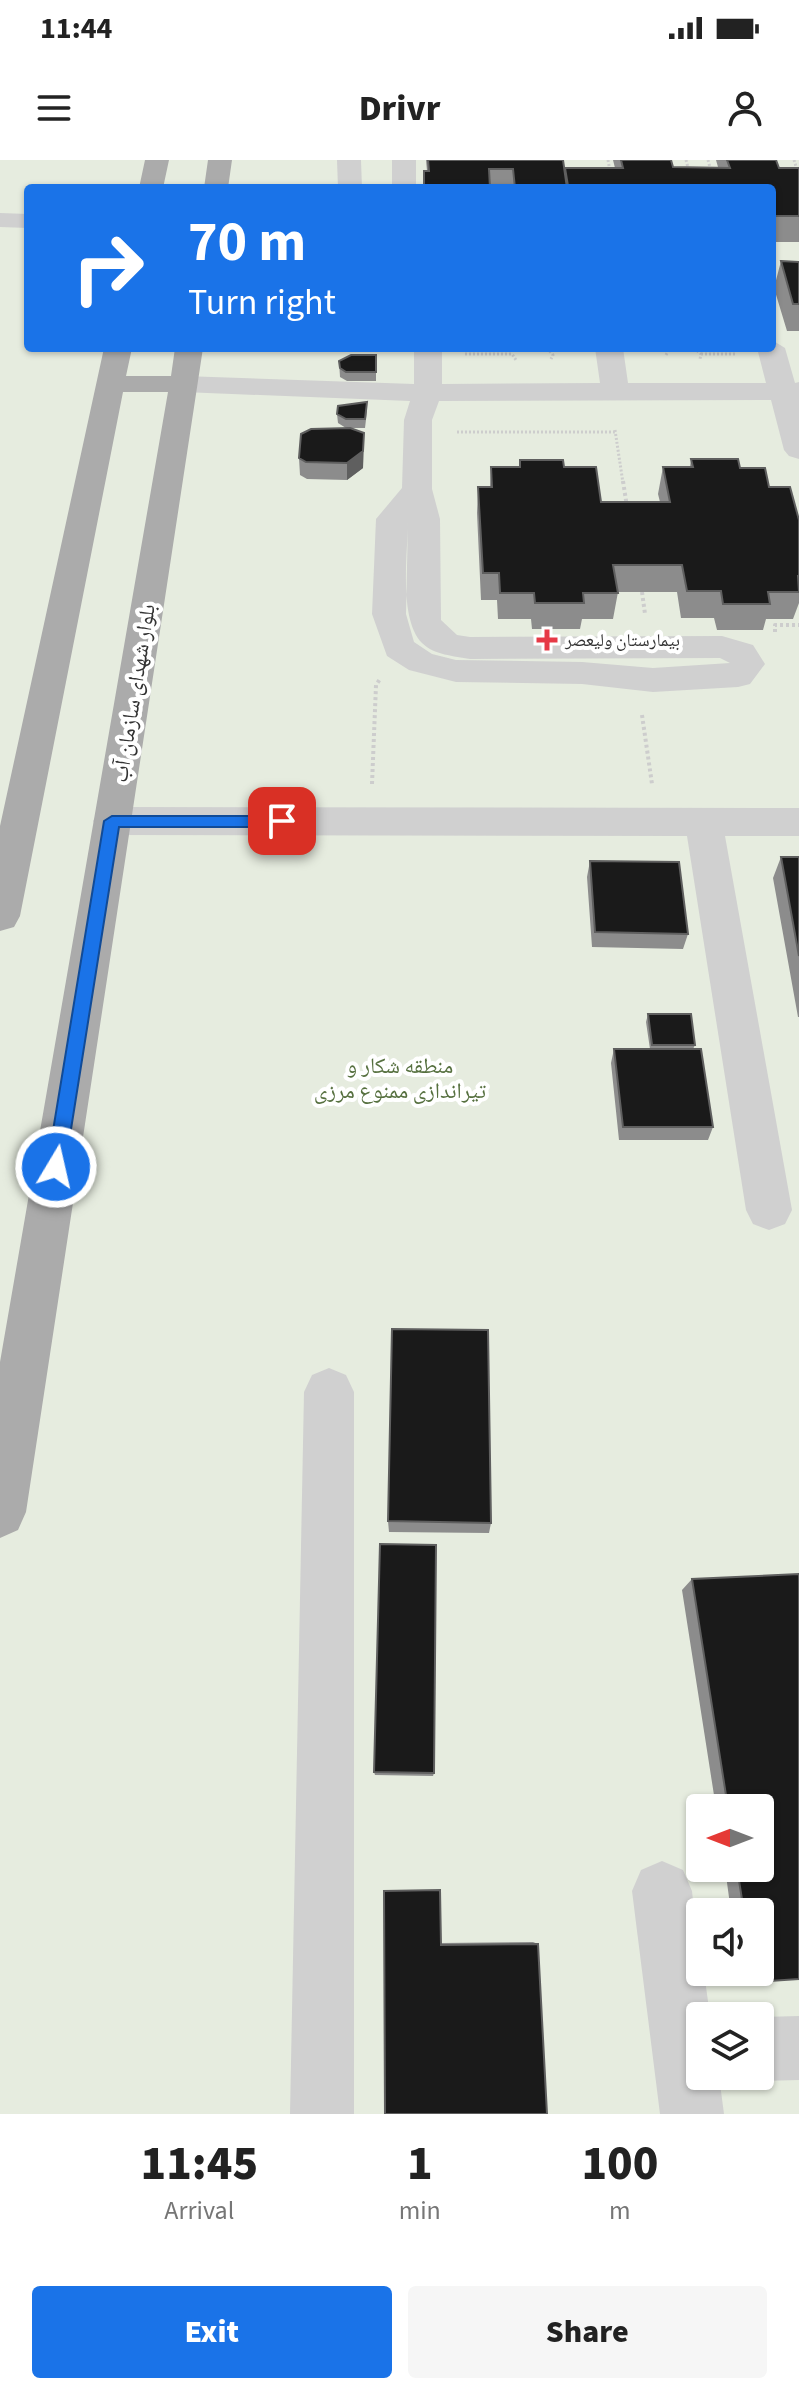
<!DOCTYPE html>
<html lang="en">
<head>
<meta charset="utf-8">
<style>
  :root { --surface:#fff; --page:#f6f6f6; --text:#222; --muted:#767676; --accent:#1a73e8 }
  body { margin:0; font-family:"Source Sans 3","Noto Naskh Arabic",sans-serif; background:var(--page); color:var(--text); height:100vh; display:flex; flex-direction:column; font-size:30px; white-space:nowrap }
  * { box-sizing:border-box; margin:0 }
  p { font-size:26px; color:var(--muted) }
  .icon { flex:none; width:44px; height:44px; fill:none; stroke:currentColor; stroke-width:2; stroke-linecap:round; stroke-linejoin:round }
  .map { position:relative; height:1954px; overflow:hidden }
  .sheet { display:flex; flex-direction:column; background:var(--surface); flex:1 }
  .sheet>* { flex:none }
  .top-card { position:absolute; left:24px; top:24px; width:752px; height:168px; border-radius:8px; box-shadow:0 2px 6px #0004; background:#1a73e8; color:#fff; overflow:hidden }
  .needle { width:52px; rotate:270deg }
  .tools { position:absolute; left:686px; top:1634px; display:grid; gap:16px }
  .tools a { display:grid; place-items:center; width:88px; height:88px; border-radius:8px; background:var(--surface); box-shadow:0 2px 6px #0004; font-size:40px }
  .pin { position:absolute; display:grid; place-items:center; width:68px; height:68px; color:#fff; margin:-34px; border-radius:16px; box-shadow:0 4px 12px #0006 }
  .me { position:absolute; width:88px; margin:-44px; rotate:9deg; stroke-linejoin:round; filter:drop-shadow(0 0 6px #0008) }
  .turn { display:flex; align-items:center; gap:28px; height:168px; padding:0 32px; font-size:36px }
  .turn .icon { width:104px; height:104px; stroke-width:2.5 }
  .turn b { display:block; font-size:56px; line-height:68px }
  .eta { display:flex; justify-content:space-evenly; align-items:center; height:136px; text-align:center }
  .eta b { font-size:48px; font-weight:800; line-height:56px }
  .action { display:flex; gap:16px; margin-top:auto; padding:16px 32px }
  .action a { flex:1; height:92px; border-radius:8px; background:var(--accent); color:#fff; font-size:32px; font-weight:800; line-height:92px; text-align:center }
  .action a+a { background:var(--page); color:var(--text) }
  .status { display:flex; justify-content:space-between; align-items:center; height:56px; padding:0 40px; background:var(--surface); direction:ltr }
  .status svg { height:22px; fill:currentColor }
  header { display:flex; justify-content:space-between; align-items:center; height:104px; padding:0 32px; background:var(--surface); font-size:36px; font-weight:800 }
  .map>svg:first-child { display:block }
  .green { fill:#e6ecdf; fill-rule:evenodd }
  .lines { fill:none; stroke-linecap:round; stroke-linejoin:round }
  .path-far1 { stroke:#cdcdcd; stroke-width:3; stroke-dasharray:2 2; stroke-linecap:butt }
  .path { stroke:#cdcdcd; stroke-width:4; stroke-dasharray:3 3; stroke-linecap:butt }
  .minor { fill:#d0d0d0; fill-rule:evenodd }
  .major { fill:#ababab; fill-rule:evenodd }
  .wall { fill:#8c8c8c }
  .shaded-wall { fill:#5f5f5f }
  .building { fill:#1a1a1a; stroke:#5f5f5f; stroke-width:2 }
  .route { fill:#1a73e8; stroke:#114b97; stroke-width:2 }
  .poi-dot { fill:#e63946; stroke:#fff; stroke-width:3 }
  .labels { text-anchor:middle; stroke-width:8; stroke-linejoin:round; paint-order:stroke }
  .far-poi-label { font-size:18px; fill:#333; stroke:#fff; text-anchor:start }
  .street-label { font-size:22px; fill:#333; stroke:#fff }
  .park-label { font-size:22px; fill:#56703f; stroke:#fff }
</style>
</head>
<body>
<div class="status"><b>11:44</b><svg viewBox="0 0 49 12"><path d="M0 12V9h3v3zM5 12V6h3v6zM10 12V3h3v9zM15 12V0h3v12zM26 1h20v11H26zM47 4h2v5h-2z"/></svg></div>
<header><svg class="icon" aria-label="menu" viewBox="0 0 24 24"><path d="M4 6h16M4 12h16M4 18h16"/></svg>Drivr<svg class="icon" aria-label="person" viewBox="0 0 24 24"><circle cx="12" cy="8" r="4"/><path d="M4 21q1-7 8-7t8 7"/></svg></header>
<div class="map">
<svg width="799" height="1954" viewBox="0 0 799 1954">
  <rect width="100%" height="100%" fill="#fff"/>
  <path class="green" d="M 0,0 L 799,0 L 799,1954 L 0,1954 ZM 28,28 L 772,28 L 772,188 L 28,188 ZM 700,1648 L 760,1648 L 760,1708 L 700,1708 ZM 700,1752 L 760,1752 L 760,1812 L 700,1812 ZM 700,1856 L 760,1856 L 760,1916 L 700,1916 Z"/>
  <g class="lines">
    <path class="path-far1" d="M 608,0 L 610,11
      M 686,0 L 689,11
      M 708,0 L 711,11
      M 794,0 L 799,16
      M 547,188 L 553,195 L 551,199
      M 694,188 L 701,194 L 700,199
      M 465,194 L 512,194 L 516,200
      M 701,194 L 736,194
      M 666,195 L 670,188
      M 615,270 L 623,323
      M 457,272 L 616,272"/>
    <path class="path" d="M 623,321 L 627,347
      M 642,432 L 645,454
      M 775,472 L 775,465 L 799,465
      M 642,555 L 652,624
      M 372,624 L 376,525 L 380,519"/>
    <path class="minor" d="M 337,0 L 361,0 L 362,28 L 338,28 Z
      M 392,0 L 416,0 L 416,28 L 392,28 Z
      M 0,53 L 28,54 L 28,68 L 0,67 Z
      M 772,180 L 785,188 L 795,223 L 799,222 L 799,299 L 789,296 L 784,290 L 771,240 L 439,241 L 432,260 L 432,329 L 440,359 L 441,460 L 457,475 L 470,477 L 722,476 L 753,485 L 765,504 L 750,524 L 738,527 L 653,532 L 582,524 L 456,522 L 409,510 L 387,496 L 372,454 L 376,359 L 402,328 L 404,260 L 410,241 L 183,232 L 173,230 L 169,224 L 173,218 L 183,216 L 414,224 L 414,188 L 442,188 L 442,224 L 600,223 L 595,188 L 623,188 L 628,223 L 766,223 L 757,188 L 772,188 ZM 408,359 C 408,393 398,458 422,483 C 434,495 454,496 470,499 L 720,498 L 730,503 L 653,508 L 582,502 L 456,500 L 432,494 L 414,482 L 406,454 Z
      M 112,647 L 799,648 L 799,676 L 725,676 L 792,1050 L 785,1064 L 769,1070 L 753,1064 L 746,1050 L 687,676 L 112,675 L 99,671 L 93,661 L 99,651 Z
      M 329,1208 L 346,1215 L 354,1232 L 354,1954 L 290,1954 L 304,1232 L 312,1215 Z
      M 662,1701 L 683,1710 L 692,1731 L 700,1812 L 704,1812 L 710,1856 L 700,1856 L 700,1916 L 719,1916 L 724,1954 L 660,1954 L 632,1731 L 641,1710 Z
      M 799,1856 L 799,1920 L 760,1921 L 749,1916 L 760,1916 L 760,1857 Z"/>
    <path class="major" d="M 145,0 L 169,0 L 163,28 L 139,28 Z
      M 208,0 L 232,0 L 228,28 L 204,28 Z
      M 104,188 L 132,188 L 126,216 L 171,216 L 175,188 L 203,188 L 26,1352 L 18,1370 L 0,1378 L 0,1202 L 168,232 L 123,232 L 20,756 L 14,767 L 0,771 L 0,666 Z"/>
  </g>
  <path class="wall" d="M 426,0 L 563,0 L 564,12 L 615,8 L 613,0 L 671,0 L 673,7 L 718,7 L 716,0 L 776,0 L 779,8 L 799,8 L 799,82 L 772,82 L 772,28 L 423,28 L 424,11 L 427,11 Z
    M 781,101 L 799,102 L 799,171 L 787,171 L 774,128 Z
    M 308,188 L 365,188 L 356,192 L 319,192 Z
    M 376,195 L 376,221 L 347,221 L 340,217 L 339,201 Z
    M 367,251 L 365,268 L 346,268 L 338,263 L 337,254 Z
    M 364,273 L 363,308 L 347,320 L 307,319 L 300,315 L 299,298 Z
    M 691,299 L 740,308 L 769,327 L 799,360 L 799,443 L 793,459 L 766,459 L 763,470 L 717,470 L 714,458 L 681,458 L 677,432 L 618,432 L 613,459 L 582,459 L 580,469 L 532,469 L 531,459 L 498,459 L 497,440 L 481,440 L 477,353 L 478,327 L 490,327 L 491,307 L 519,307 L 520,300 L 564,307 L 601,342 L 660,342 L 658,334 L 663,307 L 690,307 Z
    M 781,697 L 799,697 L 799,857 L 798,857 L 773,718 Z
    M 590,701 L 688,774 L 683,789 L 592,787 L 587,717 Z
    M 648,854 L 695,885 L 693,889 L 713,967 L 708,980 L 619,980 L 611,903 L 614,889 L 650,889 L 646,862 Z
    M 388,1361 L 491,1363 L 489,1373 L 389,1372 Z
    M 799,1414 L 799,1819 L 755,1822 L 742,1819 L 741,1812 L 760,1812 L 760,1752 L 731,1752 L 725,1708 L 760,1708 L 760,1648 L 716,1648 L 682,1430 L 692,1419 Z
    M 374,1612 L 434,1613 L 433,1616 L 375,1615 Z
    M 533,1782 L 538,1784 L 385,1954 L 441,1783 Z"/>
  <path class="shaded-wall" d="M 356,188 L 365,188 L 356,192 Z
    M 364,273 L 363,308 L 347,320 L 347,303 Z"/>
  <path class="building" d="M 428,0 L 563,0 L 567,28 L 515,28 L 513,9 L 489,9 L 490,28 L 424,28 L 424,11 L 429,11 Z
    M 621,0 L 671,0 L 673,7 L 730,8 L 727,0 L 776,0 L 779,8 L 799,8 L 799,56 L 772,56 L 772,28 L 615,28 L 614,26 L 568,26 L 565,8 L 623,8 Z
    M 781,101 L 799,102 L 799,144 L 793,144 Z
    M 351,195 L 376,195 L 376,212 L 346,212 L 340,208 L 339,201 Z
    M 367,242 L 365,259 L 346,259 L 337,254 L 338,246 Z
    M 350,268 L 364,273 L 363,291 L 347,303 L 306,302 L 299,298 L 301,274 L 311,269 Z
    M 691,299 L 738,299 L 740,308 L 765,308 L 769,327 L 790,327 L 799,360 L 799,416 L 798,416 L 799,432 L 768,432 L 770,444 L 723,444 L 721,431 L 687,431 L 682,405 L 613,405 L 618,433 L 583,433 L 584,443 L 535,443 L 534,433 L 500,433 L 499,413 L 483,413 L 478,327 L 492,327 L 491,307 L 520,307 L 520,300 L 563,300 L 564,307 L 596,307 L 601,342 L 670,342 L 663,307 L 693,307 Z
    M 781,697 L 799,697 L 799,796 Z
    M 590,701 L 679,702 L 688,774 L 595,772 Z
    M 648,854 L 691,854 L 695,885 L 652,885 Z
    M 614,889 L 701,889 L 713,967 L 623,967 Z
    M 392,1169 L 488,1170 L 491,1363 L 388,1361 Z
    M 380,1384 L 436,1385 L 434,1613 L 374,1612 Z
    M 799,1414 L 799,1819 L 755,1822 L 754,1812 L 760,1812 L 760,1752 L 744,1752 L 737,1708 L 760,1708 L 760,1648 L 728,1648 L 692,1419 Z
    M 440,1730 L 441,1785 L 538,1784 L 547,1954 L 385,1954 L 384,1731 Z"/>
  <path class="route" d="M 112,656 L 282,656 L 290,661 L 282,667 L 119,667 L 65,1007 L 56,1015 L 47,1007 L 104,661 Z"/>
  <path class="poi-dot" d="M543 468h8v8h8v8h-8v8h-8v-8h-8v-8h8z"/>
  <g class="labels">
    <g class="far-poi-label">
      <text x="565" y="486">بیمارستان ولیعصر</text>
    </g>
    <g class="street-label">
      <text transform="translate(133 533) rotate(-81)" y="8">بلوار شهدای سازمان آب</text>
    </g>
    <g class="park-label">
      <text x="400" y="913">منطقه شکار و<tspan x="400" dy="25">تیراندازی ممنوع مرزی</tspan></text>
    </g>
  </g>
</svg>
<div class="tools">
<a><svg class="needle" viewBox="-14 -14 28 28"><path d="M0-13l5 13h-10z" fill="#e53935"/><path d="M0 13l5-13h-10z" fill="#767676"/></svg></a>
<a><svg class="icon" aria-label="sound" viewBox="0 0 24 24"><path d="M4 9h4l5-4v14l-5-4H4zM17 9q2 3 0 6"/></svg></a>
<a><svg class="icon" aria-label="layers" viewBox="0 0 24 24"><path d="M12 4l9 5-9 5-9-5zM3 14l9 5 9-5"/></svg></a>
</div>
<div class="pin" style="left:282px;top:661px;background:#d93025"><svg class="icon" aria-label="arrive" viewBox="0 0 24 24"><path d="M6 21V4h12l-3 4 3 4H6"/></svg></div>
<svg class="me" style="left:56px;top:1007px" viewBox="-20 -20 40 40"><circle r="17" fill="#1a73e8" stroke="#fff" stroke-width="3"/><path d="M0-11L8 9 0 5-8 9z" fill="#fff"/></svg>
<div class="top-card">
<div class="turn"><svg class="icon" aria-label="right" viewBox="0 0 24 24"><path d="M7 20v-9h11M14 6l5 5-5 5"/></svg><div><b>70 m</b>Turn right</div></div>
</div>
</div>
<section class="sheet">
<div class="eta">
<div><b>11:45</b><p>Arrival</p></div>
<div><b>1</b><p>min</p></div>
<div><b>100</b><p>m</p></div>
</div>
<div class="action"><a>Exit</a><a>Share</a></div>
</section>
</body>
</html>
